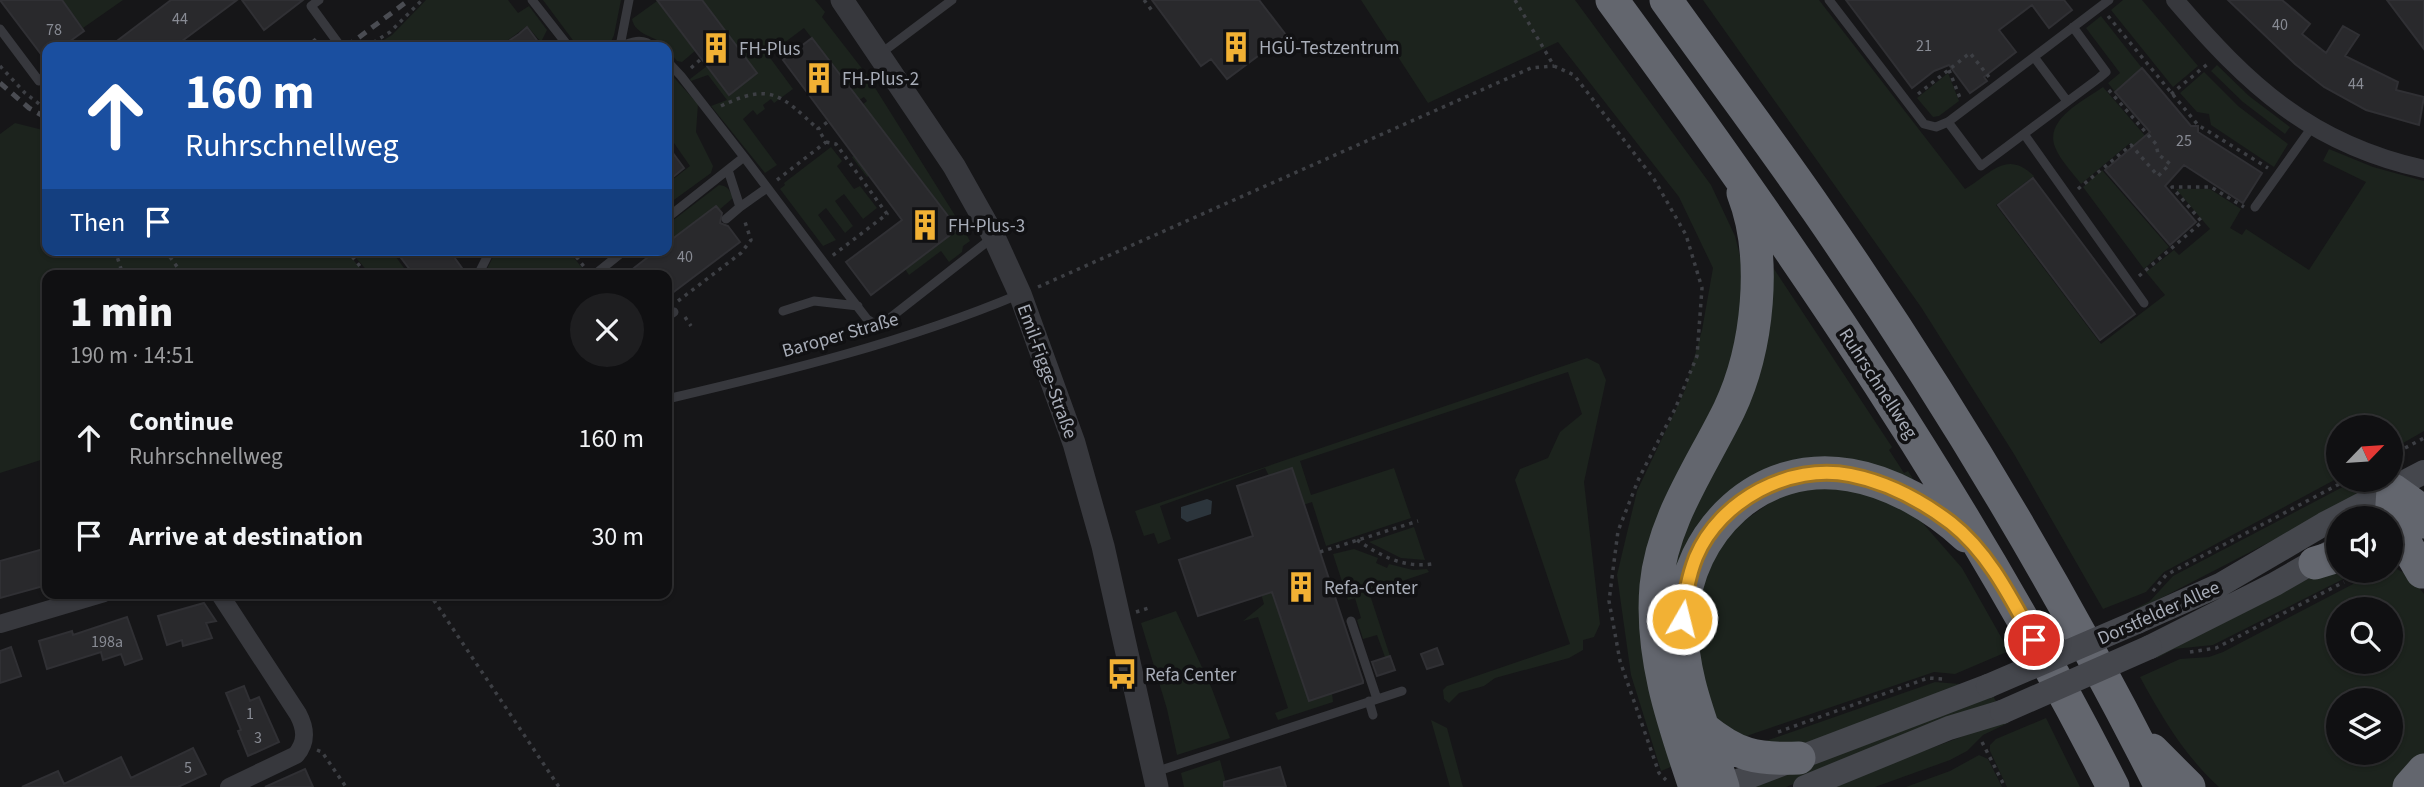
<!DOCTYPE html>
<html lang="en">
<head>
<meta charset="utf-8">
<style>
  :root { --surface:#101012; --page:#1e1e20; --text:#f1f3f6; --muted:#9c9d9f; --line:#303032 }
  body { margin:0; font-family:"Source Sans 3",sans-serif; background:var(--page); color:var(--text); height:100vh; display:flex; flex-direction:column; font-size:26px; white-space:nowrap }
  * { box-sizing:border-box; margin:0 }
  p { font-size:23px; color:var(--muted) }
  .icon { flex:none; width:38px; height:38px; fill:none; stroke:currentColor; stroke-width:2; stroke-linecap:round; stroke-linejoin:round }
  .map { position:relative; flex:1; overflow:hidden }
  .panel { position:absolute; left:42px; top:270px; width:630px; height:329px; display:flex; flex-direction:column; background:var(--surface); border-radius:14px; box-shadow:0 2px 5px #0004,0 0 0 2px var(--line) }
  .panel>* { flex:none }
  .guide { position:absolute; left:42px; top:42px; width:630px; height:214px; border-radius:14px; box-shadow:0 2px 5px #0004,0 0 0 2px var(--line); background:#1a4fa0; color:#fff; overflow:hidden }
  .needle { width:46px; rotate:65deg }
  .fabs { position:absolute; left:2326px; top:415px; display:grid; gap:14px }
  .fabs a { display:grid; place-items:center; width:77px; height:77px; border-radius:50%; background:var(--surface); box-shadow:0 2px 5px #0004,0 0 0 2px var(--line); font-size:35px }
  .pin { position:absolute; display:grid; place-items:center; width:60px; height:60px; color:#fff; margin:-30px; border:4px solid #fff; border-radius:50%; box-shadow:0 2px 7px #0007 }
  .me { position:absolute; width:77px; margin:-38px; rotate:8deg; stroke-linejoin:round; filter:drop-shadow(0 0 5px #0008) }
  .turn { display:flex; align-items:center; gap:24px; height:147px; padding:0 28px; font-size:32px }
  .turn .icon { width:91px; height:91px; stroke-width:2.5 }
  .turn b { display:block; font-size:49px; line-height:60px }
  .then { display:flex; align-items:center; height:66px; padding:0 28px; background:#0003; gap:14px; font-size:26px }
  .round { display:grid; place-items:center; flex:none; width:74px; height:74px; border-radius:37px; background:var(--page) }
  .summary { display:flex; align-items:center; justify-content:space-between; height:119px; padding:0 28px }
  h1 { font-size:42px; font-weight:800; line-height:52px }
  ul { padding:0; list-style:none }
  li { display:flex; align-items:center; gap:21px; height:98px; padding:0 28px }
  li div { flex:1 }
  li b { display:block; font-size:26px }
  li em { font-style:normal }
  .map>svg:first-child { display:block }
  .green { fill:#1c231d; fill-rule:evenodd }
  .water { fill:#2c353c }
  .building { fill:#29292c; stroke:#303034; stroke-width:2 }
  .lines { fill:none; stroke-linecap:round; stroke-linejoin:round }
  .path { stroke:#3d3f44; stroke-width:3.5; stroke-dasharray:3.5 5; stroke-linecap:butt }
  .service { stroke:#37383d; stroke-width:9 }
  .minor { stroke:#37383d; stroke-width:18 }
  .tertiary { stroke:#37383d; stroke-width:23 }
  .secondary { stroke:#45474d; stroke-width:24 }
  .motorway { stroke:#63666e; stroke-width:33 }
  .rail { stroke:#4a4c52; stroke-width:5; stroke-dasharray:9 7; stroke-linecap:butt }
  .secondary-bridge { stroke:#45474d; stroke-width:24 }
  .route-casing { stroke:#9d7322; stroke-width:18 }
  .route { stroke:#f2b134; stroke-width:12 }
  .labels { text-anchor:middle; stroke-width:7; stroke-linejoin:round; paint-order:stroke }
  .number-label { font-size:16px; fill:#888b94 }
  .poi-label { font-size:19px; fill:#a8adb8; stroke:#111113; text-anchor:start }
  .street-label { font-size:19px; fill:#a8adb8; stroke:#111113 }
</style>
</head>
<body>
<div class="map">
<svg width="2424" height="787" viewBox="0 0 2424 787">
  <rect width="100%" height="100%" fill="#161618"/>
  <path class="green" d="M 62,0 L 123,0 L 83,28 Z
    M 426,0 L 508,0 L 518,13 L 529,6 L 547,30 L 541,42 L 527,26 L 499,47 L 372,47 L 392,35 Z
    M 543,0 L 621,0 L 614,35 L 609,46 L 578,47 Z
    M 702,0 L 815,0 L 825,12 L 822,17 L 867,75 L 961,225 L 970,241 L 963,246 L 962,252 L 949,262 L 941,251 L 909,275 L 905,269 L 958,229 L 900,152 L 867,177 L 852,157 L 883,133 L 862,105 L 867,101 L 864,97 L 859,100 L 804,28 L 768,55 L 793,89 L 774,103 L 771,99 L 763,105 L 765,109 L 757,115 L 753,110 L 743,119 L 777,165 L 765,173 L 711,106 L 727,100 L 708,75 L 691,81 L 690,79 L 707,66 L 729,95 L 757,73 Z
    M 1361,0 L 1575,0 L 1711,185 L 1735,236 L 1745,276 L 1738,362 L 1662,513 L 1673,766 L 1661,771 L 1631,675 L 1617,575 L 1637,491 L 1685,390 L 1702,330 L 1713,268 L 1679,197 L 1558,42 L 1428,103 Z
    M 1703,0 L 1819,0 L 1965,189 C 1991,174 2006,149 2034,176 L 1996,205 L 2101,344 L 2165,295 L 2146,272 L 2174,250 L 2179,255 L 2210,229 L 2176,189 L 2210,189 L 2241,209 L 2230,228 L 2242,235 L 2246,229 L 2309,270 L 2366,182 L 2323,161 L 2329,149 L 2373,167 L 2424,181 L 2424,431 L 2391,450 L 2390,427 L 2338,427 L 2338,478 L 2164,572 L 2146,592 L 2103,609 L 2014,454 L 1921,307 Z
    M 2123,0 L 2142,0 L 2198,66 L 2173,87 L 2111,10 Z
    M 657,1 L 695,51 L 682,62 L 677,61 C 673,57 670,51 667,47 C 657,36 635,36 632,19 Z
    M 2101,16 L 2142,68 L 2115,92 L 2108,83 L 2120,73 L 2086,28 Z
    M 2217,65 L 2249,96 L 2290,127 L 2285,134 L 2243,102 L 2211,71 Z
    M 667,70 L 698,104 L 696,132 L 713,166 L 711,173 L 667,205 L 667,184 L 690,166 L 667,133 Z
    M 2204,72 L 2238,106 L 2288,144 L 2274,167 L 2211,125 L 2209,114 L 2197,112 L 2180,93 Z
    M 1948,73 L 1959,101 L 1939,116 L 1933,117 L 1917,98 Z
    M 2103,87 L 2153,145 L 2157,174 L 2130,143 L 2081,184 C 2073,173 2060,160 2055,147 C 2044,119 2085,100 2103,87 Z
    M 15,123 L 47,131 L 47,250 L 345,250 L 366,275 L 47,275 L 47,458 L 0,473 L 0,134 Z
    M 831,147 L 842,161 L 837,166 L 854,189 L 860,186 L 877,208 L 863,219 L 844,194 L 835,201 L 853,226 L 845,233 L 826,208 L 818,215 L 836,240 L 823,246 L 780,189 L 785,185 L 784,183 Z
    M 2102,170 L 2169,247 L 2144,269 L 2083,187 Z
    M 719,185 C 728,186 730,190 733,198 L 719,210 L 716,206 L 667,243 L 667,225 Z
    M 349,250 L 391,250 L 409,275 L 371,275 Z
    M 494,250 L 568,250 L 586,273 L 484,275 L 495,253 Z
    M 1768,260 L 1892,447 L 1889,450 L 1904,473 L 1908,471 L 1927,501 L 1807,466 L 1687,555 L 1670,578 Z
    M 1587,358 L 1599,364 L 1606,380 L 1584,482 L 1600,624 L 1594,637 L 1583,640 L 1583,650 L 1569,658 L 1495,678 L 1484,686 L 1459,693 L 1449,703 L 1444,699 L 1443,690 L 1447,686 L 1570,644 L 1515,480 L 1520,469 L 1548,458 L 1560,432 L 1582,414 L 1568,372 L 1300,461 L 1311,495 L 1394,468 L 1411,518 L 1326,546 L 1312,502 L 1303,505 L 1269,476 L 1265,468 L 1160,506 L 1171,539 L 1158,544 L 1154,533 L 1144,536 L 1135,511 Z
    M 2356,480 L 2390,480 L 2132,613 L 2131,611 L 2150,601 L 2173,576 Z
    M 1795,485 L 1862,486 L 1920,520 L 1962,568 L 2009,651 L 1955,674 L 1934,672 L 1735,740 L 1721,729 L 1700,695 L 1690,628 L 1714,542 Z
    M 1414,527 L 1425,560 L 1401,558 L 1369,542 Z
    M 1354,549 L 1378,558 L 1376,563 L 1387,568 L 1389,564 L 1413,570 L 1427,569 L 1429,572 L 1369,592 L 1390,656 L 1385,657 L 1377,635 L 1363,639 L 1357,620 L 1361,618 L 1355,598 L 1348,600 L 1333,554 Z
    M 2338,564 L 2338,570 L 2359,571 L 2213,645 L 2174,649 L 2157,658 L 2155,655 Z
    M 2391,566 L 2410,576 L 2424,594 L 2424,756 L 2398,787 L 2219,787 C 2184,755 2163,719 2140,677 L 2180,659 L 2209,657 L 2223,652 L 2378,571 L 2390,570 ZM 2338,609 L 2390,609 L 2390,662 L 2338,662 ZM 2338,700 L 2390,700 L 2390,752 L 2338,752 Z
    M 1260,590 L 1272,591 L 1309,701 L 1332,693 L 1333,702 L 1278,720 L 1275,713 L 1288,708 L 1258,617 L 1243,621 L 1264,604 Z
    M 1176,611 L 1212,689 L 1230,738 L 1177,755 L 1167,709 L 1141,623 Z
    M 1935,682 L 1960,684 L 1811,743 L 1754,745 Z
    M 1993,696 L 1997,703 L 1786,787 L 1739,787 Z
    M 2046,718 L 2080,787 L 2007,787 L 1990,751 L 1990,745 L 1996,739 Z
    M 1431,720 L 1447,728 L 1463,787 L 1450,787 Z
    M 2006,720 L 2008,723 L 1983,735 L 1967,751 L 1950,760 L 1875,787 L 1828,787 Z
    M 1979,755 L 1988,759 L 2002,787 L 1906,787 L 1950,771 Z
    M 1220,760 L 1227,787 L 1184,787 L 1181,773 Z"/>
  <path class="water" d="M 1207,499 L 1212,501 L 1211,514 L 1187,522 L 1181,518 L 1181,507 Z"/>
  <path class="building" d="M 0,0 L 62,0 L 84,31 L 62,47 L 47,47 L 47,62 Z
    M 171,0 L 237,0 L 174,47 L 109,47 Z
    M 242,0 L 303,0 L 264,30 Z
    M 657,0 L 702,0 L 757,73 L 729,95 Z
    M 1152,0 L 1259,0 L 1286,35 L 1227,79 L 1211,59 L 1201,66 Z
    M 1846,0 L 2064,0 L 2072,10 L 2049,28 L 2032,5 L 1999,30 L 2016,52 L 1984,77 L 1987,81 L 1970,93 L 1949,65 L 1934,71 L 1912,88 Z
    M 2228,0 L 2282,0 L 2310,24 L 2302,34 L 2326,53 L 2343,26 L 2359,35 L 2345,56 L 2398,82 L 2396,90 L 2424,97 L 2419,125 L 2366,110 L 2324,87 L 2295,64 Z
    M 2387,0 L 2424,0 L 2424,49 Z
    M 527,27 L 542,47 L 500,47 L 519,34 Z
    M 812,38 L 958,229 L 871,295 L 846,262 L 902,220 L 783,60 Z
    M 2142,68 L 2191,126 L 2198,126 L 2198,132 L 2262,173 L 2243,203 L 2184,165 L 2165,186 L 2196,222 L 2170,245 L 2105,170 L 2150,132 L 2115,92 Z
    M 667,145 L 684,168 L 667,182 Z
    M 2033,178 L 2135,314 L 2100,340 L 1998,205 Z
    M 716,206 L 722,213 L 720,223 L 728,226 L 740,242 L 667,297 L 667,275 L 625,275 L 657,250 L 667,250 L 667,243 Z
    M 395,250 L 449,250 L 467,275 L 414,275 Z
    M 1292,468 L 1363,681 L 1363,683 L 1309,701 L 1272,592 L 1198,616 L 1179,560 L 1253,536 L 1237,486 Z
    M 47,548 L 47,585 L 0,598 L 0,561 Z
    M 204,603 L 216,621 L 206,623 L 212,638 L 183,646 L 182,640 L 167,645 L 158,616 Z
    M 127,617 L 142,659 L 125,665 L 121,654 L 103,660 L 101,652 L 47,669 L 39,641 L 72,631 L 73,635 Z
    M 11,647 L 21,676 L 0,683 L 0,651 Z
    M 1437,648 L 1443,664 L 1427,669 L 1421,654 Z
    M 1390,656 L 1395,670 L 1377,676 L 1372,662 Z
    M 244,686 L 250,701 L 259,697 L 279,742 L 248,756 L 238,731 L 241,730 L 226,693 Z
    M 193,748 L 206,774 L 178,787 L 22,787 L 58,771 L 64,784 L 121,757 L 131,778 Z
    M 1280,767 L 1286,787 L 1224,787 L 1224,782 Z
    M 305,769 L 313,787 L 265,787 Z"/>
  <g class="lines">
    <path class="path" d="M 1144,0 L 1153,12
      M 1515,0 L 1554,66 L 1574,75 L 1654,179 L 1686,235 L 1702,288 L 1697,356 L 1675,409 L 1639,478 L 1618,531 L 1609,601 L 1620,661 L 1659,773 L 1666,780
      M 2108,16 L 2198,125 L 2268,168
      M 116,42 L 120,47
      M 180,44 L 182,47
      M 307,47 L 318,37
      M 366,47 L 390,32 L 422,0
      M 0,66 L 25,93 L 47,110
      M 691,68 L 701,59
      M 1949,70 L 1960,98
      M 1918,94 L 1970,53 L 1989,77
      M 2171,94 L 2210,62
      M 721,106 C 771,82 781,95 818,129
      M 826,142 L 836,144 L 887,214 L 832,256
      M 777,180 L 826,142 L 818,129 L 829,121
      M 2078,189 L 2131,145 L 2158,176 L 2170,164 L 2158,154 L 2156,144 L 2107,88
      M 115,250 L 123,275
      M 165,250 L 183,275
      M 347,250 L 367,275
      M 571,250 L 585,268
      M 2139,276 L 2202,222 L 2172,187 L 2211,187 L 2244,207
      M 1038,287 L 1531,68 L 1554,66
      M 678,301 L 741,253 L 751,240 L 744,219
      M 685,317 L 691,326
      M 2390,456 L 2424,438
      M 1357,540 C 1381,556 1403,568 1432,564
      M 1320,552 L 1418,521
      M 2354,577 L 2366,570
      M 2153,591 L 2166,575 L 2347,480
      M 429,593 L 559,787
      M 1136,612 L 1152,607
      M 2190,652 L 2216,648 L 2344,582
      M 1778,732 L 1928,678 L 1943,679
      M 1982,742 L 2005,787
      M 317,750 L 322,752 L 346,787"/>
    <path class="service" d="M 319,0 L 311,6 L 341,47
      M 532,0 L 569,47
      M 1829,0 L 1924,124 L 1936,127 L 1948,122 L 2109,0
      M 0,29 L 39,81 L 47,74
      M 620,46 L 629,0
      M 83,47 L 85,46
      M 619,47 C 630,42 643,37 653,47
      M 880,54 L 952,0
      M 2034,57 L 2067,101
      M 667,61 L 681,76 L 744,157 L 667,218
      M 1948,122 L 1981,166 L 2099,78 L 2106,72 L 2073,27
      M 2024,134 L 2144,303
      M 744,157 L 843,288 L 867,319 L 875,324 L 886,321 L 992,238
      M 740,207 L 767,188
      M 2255,207 L 2312,127
      M 726,219 L 740,207 L 728,170
      M 478,275 L 489,253 L 486,250
      M 594,275 L 625,250
      M 783,311 L 814,301 L 858,306
      M 667,317 L 674,312
      M 667,399 C 787,371 906,342 1020,294
      M 1351,621 L 1377,699
      M 1369,701 L 1373,715
      M 1155,772 L 1402,691"/>
    <path class="minor" d="M 2175,0 C 2248,85 2310,144 2424,169
      M 219,593 L 298,714 C 306,729 307,742 296,755 L 229,787
      M 0,624 L 104,593"/>
    <path class="tertiary" d="M 842,0 L 954,166 L 994,237 L 1020,294 L 1074,443 L 1103,546 L 1157,787"/>
    <path class="secondary" d="M 2137,622 L 2220,585 L 2324,524 L 2424,472
      M 2150,647 L 2275,584 L 2329,553
      M 1722,787 L 1988,686
      M 1805,787 L 1949,728 L 2002,712"/>
    <path class="motorway" d="M 1612,0 C 1797,252 1971,507 2113,787
      M 1666,0 C 1716,70 1768,139 1817,210 C 1944,394 2061,588 2161,787
      M 2393,490 L 2391,518 L 2422,572
      M 2393,490 L 2414,505 L 2424,522
      M 2315,563 L 2338,556
      M 1703,728 C 1736,755 1756,760 1799,758
      M 2152,750 L 2189,787
      M 1695,787 C 1673,722 1650,656 1656,586 C 1662,521 1701,467 1729,410 C 1758,349 1768,257 1743,193
      M 1723,787 C 1706,732 1679,676 1682,618 C 1687,531 1760,459 1850,475 C 1892,482 1935,507 1966,536
      M 2409,787 L 2424,770"/>
    <path class="rail" d="M 346,47 L 409,0
      M 0,83 L 29,108 L 47,118"/>
    <path class="secondary-bridge" d="M 1988,686 L 2137,622
      M 2002,712 L 2150,647"/>
  </g>
  <g class="lines">
    <defs>
      <path id="route" d="M 1682,619 C 1685,598 1688,577 1696,557 C 1720,500 1790,463 1850,475 C 1886,482 1922,501 1951,523 C 1989,553 2011,598 2034,640"/>
    </defs>
    <use href="#route" class="route-casing"/>
    <use href="#route" class="route"/>
  </g>
  <defs>
    <symbol id="building-bare" viewBox="-9 -9 18 18"><path d="M-4-6H4V6H1V3H-1V6H-4ZM-2.5-4.3h1.7v1.8h-1.7ZM.8-4.3h1.7v1.8H.8ZM-2.5-1h1.7V.8h-1.7ZM.8-1h1.7V.8H.8Z" fill="#f2b134" stroke="#111113" stroke-width="2.5" paint-order="stroke"/></symbol>
    <symbol id="bus-bare" viewBox="-9 -9 18 18"><path d="M-5-6H5V4H4V6H2V4H-2V6H-4V4H-5ZM-3.5-4V0h7V-4ZM-3.5 1.2v1.5H-2V1.2ZM2 1.2v1.5H3.5V1.2Z" fill="#f2b134" stroke="#111113" stroke-width="2.5" paint-order="stroke"/></symbol>
  </defs>
  <g fill-rule="evenodd">
    <use href="#building-bare" x="1214" y="25" width="44" height="44"/>
    <use href="#building-bare" x="694" y="26" width="44" height="44"/>
    <use href="#building-bare" x="797" y="56" width="44" height="44"/>
    <use href="#building-bare" x="903" y="203" width="44" height="44"/>
    <use href="#building-bare" x="1279" y="565" width="44" height="44"/>
    <use href="#bus-bare" x="1100" y="652" width="44" height="44"/>
  </g>
  <g class="labels">
    <g class="number-label">
      <text x="180" y="24">44</text>
      <text x="2280" y="30">40</text>
      <text x="54" y="35">78</text>
      <text x="1924" y="51">21</text>
      <text x="2356" y="89">44</text>
      <text x="2184" y="146">25</text>
      <text x="685" y="262">40</text>
      <text x="107" y="647">198a</text>
      <text x="250" y="719">1</text>
      <text x="258" y="743">3</text>
      <text x="188" y="773">5</text>
    </g>
    <g class="poi-label">
      <text x="1259" y="54">HGÜ-Testzentrum</text>
      <text x="739" y="55">FH-Plus</text>
      <text x="842" y="85">FH-Plus-2</text>
      <text x="948" y="232">FH-Plus-3</text>
      <text x="1324" y="594">Refa-Center</text>
      <text x="1145" y="681">Refa Center</text>
    </g>
    <g class="street-label">
      <text transform="translate(840 334) rotate(-16)" y="7">Baroper Straße</text>
      <text transform="translate(1048 371) rotate(70)" y="7">Emil-Figge-Straße</text>
      <text transform="translate(1879 383) rotate(57)" y="7">Ruhrschnellweg</text>
      <text transform="translate(2158 612) rotate(-24)" y="7">Dorstfelder Allee</text>
    </g>
  </g>
</svg>
<div class="fabs">
<a><svg class="needle" viewBox="-14 -14 28 28"><path d="M0-13l5 13h-10z" fill="#e53935"/><path d="M0 13l5-13h-10z" fill="#9c9d9f"/></svg></a>
<a><svg class="icon" aria-label="sound" viewBox="0 0 24 24"><path d="M4 9h4l5-4v14l-5-4H4zM17 9q2 3 0 6"/></svg></a>
<a><svg class="icon" aria-label="search" viewBox="0 0 24 24"><circle cx="10" cy="10" r="6"/><path d="M15 15l6 6"/></svg></a>
<a><svg class="icon" aria-label="layers" viewBox="0 0 24 24"><path d="M12 4l9 5-9 5-9-5zM3 14l9 5 9-5"/></svg></a>
</div>
<div class="pin" style="left:2034px;top:640px;background:#d93025"><svg class="icon" aria-label="arrive" viewBox="0 0 24 24"><path d="M6 21V4h12l-3 4 3 4H6"/></svg></div>
<svg class="me" style="left:1682px;top:619px" viewBox="-20 -20 40 40"><circle r="17" fill="#f2b134" stroke="#fff" stroke-width="3"/><path d="M0-11L8 9 0 5-8 9z" fill="#fff"/></svg>
<div class="guide">
<div class="turn"><svg class="icon" aria-label="ahead" viewBox="0 0 24 24"><path d="M12 20V5M6 11l6-6 6 6"/></svg><div><b>160 m</b>Ruhrschnellweg</div></div>
<div class="then">Then<svg class="icon" aria-label="arrive" viewBox="0 0 24 24"><path d="M6 21V4h12l-3 4 3 4H6"/></svg></div>
</div>
<section class="panel">
<div class="summary"><div><h1>1 min</h1><p>190 m · 14:51</p></div><a class="round"><svg class="icon" aria-label="close" viewBox="0 0 24 24"><path d="M6 6l12 12M18 6L6 18"/></svg></a></div>
<ul>
<li><svg class="icon" aria-label="ahead" viewBox="0 0 24 24"><path d="M12 20V5M6 11l6-6 6 6"/></svg><div><b>Continue</b><p>Ruhrschnellweg</p></div><em>160 m</em></li>
<li><svg class="icon" aria-label="arrive" viewBox="0 0 24 24"><path d="M6 21V4h12l-3 4 3 4H6"/></svg><div><b>Arrive at destination</b></div><em>30 m</em></li>
</ul>
</section>
</div>
</body>
</html>
